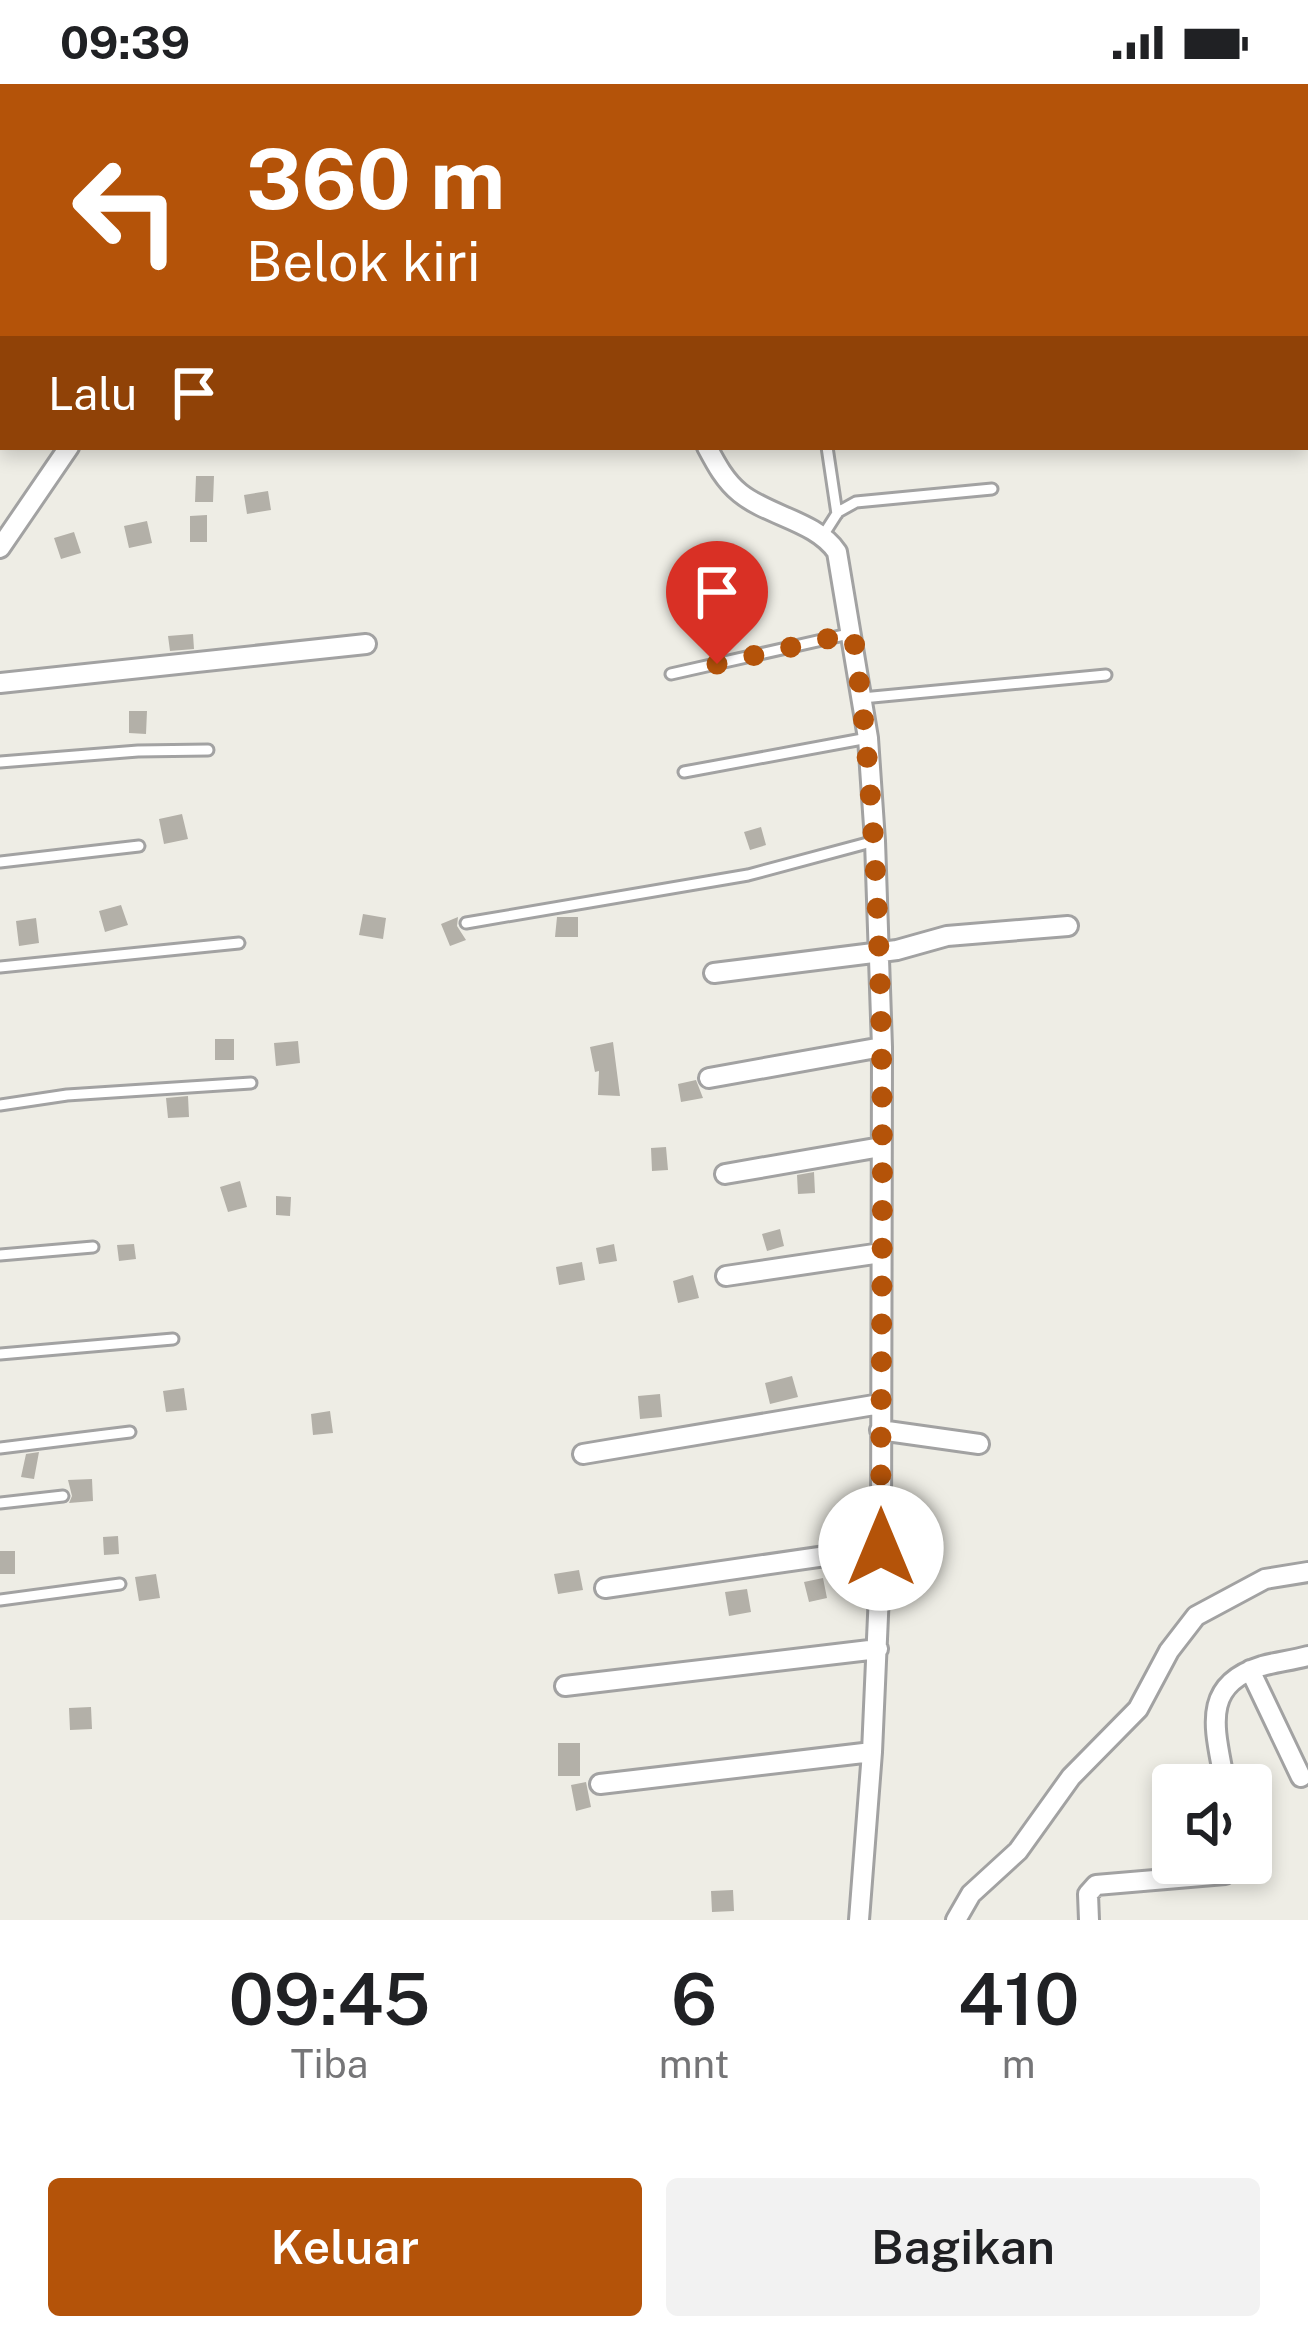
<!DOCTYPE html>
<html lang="id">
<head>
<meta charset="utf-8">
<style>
  :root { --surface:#fff; --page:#f2f2f2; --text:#202124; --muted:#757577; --accent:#b45309 }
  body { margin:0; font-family:"Public Sans",sans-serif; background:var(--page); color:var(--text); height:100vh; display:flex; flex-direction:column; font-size:45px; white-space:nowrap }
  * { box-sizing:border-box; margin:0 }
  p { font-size:39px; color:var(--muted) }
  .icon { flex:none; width:66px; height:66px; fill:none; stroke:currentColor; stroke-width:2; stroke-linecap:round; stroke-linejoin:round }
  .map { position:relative; height:1836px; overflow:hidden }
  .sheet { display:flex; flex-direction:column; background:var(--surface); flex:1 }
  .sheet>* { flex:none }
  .banner { position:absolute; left:0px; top:0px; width:1308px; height:366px; box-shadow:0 6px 18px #0003; background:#b45309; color:#fff; overflow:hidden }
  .tools { position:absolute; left:1152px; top:1680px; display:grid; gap:24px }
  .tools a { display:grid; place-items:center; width:120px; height:120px; border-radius:12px; background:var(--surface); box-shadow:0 6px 18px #0003; font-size:60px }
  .pin { position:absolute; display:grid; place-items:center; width:102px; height:102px; color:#fff; margin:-123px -51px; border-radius:50% 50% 50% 0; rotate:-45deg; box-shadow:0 0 12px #0007 }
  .pin .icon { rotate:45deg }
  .me { position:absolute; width:132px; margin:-66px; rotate:0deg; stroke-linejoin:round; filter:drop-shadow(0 0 9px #0008) }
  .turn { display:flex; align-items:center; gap:42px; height:252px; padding:0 48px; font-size:54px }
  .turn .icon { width:156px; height:156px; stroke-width:2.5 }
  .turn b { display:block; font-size:84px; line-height:102px }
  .then { display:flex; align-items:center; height:114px; padding:0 48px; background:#0003; gap:24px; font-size:45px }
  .eta { display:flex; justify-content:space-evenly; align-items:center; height:204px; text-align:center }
  .eta b { font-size:72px; font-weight:600; line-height:84px }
  .action { display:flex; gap:24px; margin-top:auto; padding:24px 48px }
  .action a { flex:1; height:138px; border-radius:12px; background:var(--accent); color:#fff; font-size:48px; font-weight:600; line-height:138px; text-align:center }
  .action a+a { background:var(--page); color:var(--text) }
  .status { display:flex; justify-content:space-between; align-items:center; height:84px; padding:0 60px; background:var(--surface); direction:ltr }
  .status svg { height:33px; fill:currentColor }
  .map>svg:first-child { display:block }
  .building { fill:#b3b0a8 }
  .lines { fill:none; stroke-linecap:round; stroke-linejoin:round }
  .lane-casing { stroke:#a2a2a2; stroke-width:15 }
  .street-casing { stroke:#a2a2a2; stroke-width:24 }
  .secondary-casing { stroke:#4b6b0f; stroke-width:30 }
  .lane { stroke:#fff; stroke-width:9 }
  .street { stroke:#fff; stroke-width:18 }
  .secondary { stroke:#e4f3be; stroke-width:24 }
  .route { stroke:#b45309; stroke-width:21; stroke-dasharray:0 37.8 }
</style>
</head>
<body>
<div class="status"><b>09:39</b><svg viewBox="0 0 49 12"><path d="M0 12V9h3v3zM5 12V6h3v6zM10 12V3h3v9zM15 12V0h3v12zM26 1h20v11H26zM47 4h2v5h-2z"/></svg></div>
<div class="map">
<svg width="1308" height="1836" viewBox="0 0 1308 1836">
  <rect width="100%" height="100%" fill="#eeede5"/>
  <path class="building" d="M 196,392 L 214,392 L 213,418 L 195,418 Z
    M 268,407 L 271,426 L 247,430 L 244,411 Z
    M 207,431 L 207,458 L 190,458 L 190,432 Z
    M 147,437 L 152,459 L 129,464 L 124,442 Z
    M 74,448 L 81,469 L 61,475 L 54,454 Z
    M 193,550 L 194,565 L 170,567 L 168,552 Z
    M 129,627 L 147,627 L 146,650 L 129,649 Z
    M 182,730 L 188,755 L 164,760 L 159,735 Z
    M 761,743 L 766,761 L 750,766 L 744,748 Z
    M 121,821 L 128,841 L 105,848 L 99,827 Z
    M 363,830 L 386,834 L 383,855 L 359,851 Z
    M 458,833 L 457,842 L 466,856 L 450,862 L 441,840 Z
    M 557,833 L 578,833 L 578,853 L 555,853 Z
    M 36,834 L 39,859 L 19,862 L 16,837 Z
    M 215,955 L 234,955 L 234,976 L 215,976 Z
    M 298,957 L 300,979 L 276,982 L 274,959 Z
    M 613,958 L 620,1012 L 598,1011 L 599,987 L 595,988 L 590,963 Z
    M 696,996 L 703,1014 L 681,1018 L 678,1000 Z
    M 188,1012 L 189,1033 L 168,1034 L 166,1014 Z
    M 666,1063 L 668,1086 L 652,1087 L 651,1064 Z
    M 814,1088 L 815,1109 L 798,1110 L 797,1091 Z
    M 240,1097 L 247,1123 L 228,1128 L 220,1103 Z
    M 276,1112 L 291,1113 L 290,1132 L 276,1131 Z
    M 780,1145 L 784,1162 L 767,1167 L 762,1150 Z
    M 134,1160 L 136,1175 L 119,1177 L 117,1161 Z
    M 614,1160 L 617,1177 L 599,1180 L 596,1164 Z
    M 582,1178 L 585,1196 L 559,1201 L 556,1183 Z
    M 693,1191 L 699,1214 L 678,1219 L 673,1197 Z
    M 792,1292 L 798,1313 L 770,1320 L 765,1299 Z
    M 184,1304 L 187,1326 L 166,1328 L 163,1307 Z
    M 660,1310 L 662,1333 L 640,1335 L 638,1312 Z
    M 330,1327 L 333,1349 L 313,1351 L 311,1330 Z
    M 39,1368 L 34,1395 L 21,1393 L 26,1370 Z
    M 92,1395 L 93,1417 L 69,1419 L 72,1412 L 68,1396 Z
    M 118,1452 L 119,1470 L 104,1471 L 103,1453 Z
    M 0,1467 L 15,1467 L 15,1490 L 0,1490 Z
    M 579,1486 L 583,1506 L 558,1510 L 554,1490 Z
    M 156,1490 L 160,1514 L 139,1517 L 135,1493 Z
    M 823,1494 L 827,1514 L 809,1518 L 804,1498 Z
    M 747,1505 L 751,1528 L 729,1532 L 725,1508 Z
    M 91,1623 L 92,1645 L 70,1646 L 69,1624 Z
    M 558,1659 L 580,1659 L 580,1692 L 558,1692 Z
    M 586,1698 L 591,1723 L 576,1727 L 571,1701 Z
    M 733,1806 L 734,1827 L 712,1828 L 711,1807 Z"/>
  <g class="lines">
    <defs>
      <path id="lane" d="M 827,363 L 837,430
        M 822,453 L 838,428 L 856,418 L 992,405
        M 671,590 L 853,549
        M 862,614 L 1106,591
        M 0,678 L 138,667 L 208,666
        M 684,688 L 868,654
        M 0,778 L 139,762
        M 466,839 L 748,791 L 875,757
        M 0,883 L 239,859
        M 0,1021 L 67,1011 L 251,999
        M 0,1171 L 93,1163
        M 0,1270 L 173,1255
        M 0,1364 L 130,1348
        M 0,1419 L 63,1412
        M 0,1516 L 120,1500"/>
      <path id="street" d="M 517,0 L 519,3
        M 882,0 L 882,3
        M 1303,0 L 1303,3
        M 1172,3 L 1180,0
        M 1305,17 L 1308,42
        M 0,89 L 3,89
        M 1305,102 L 1308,101
        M 707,363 C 716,380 725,397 740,409 C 768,432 816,437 837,468 L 868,654 L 875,757 L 882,963 L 881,1464 L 872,1668 L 859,1836
        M 0,464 L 69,363
        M 0,599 L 366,560
        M 714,889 L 897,866 L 947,852 L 1068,842
        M 709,994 L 882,963
        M 725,1090 L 881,1063
        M 726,1192 L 881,1169
        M 880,1346 L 979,1360
        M 583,1370 L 880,1320
        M 605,1504 L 881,1464
        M 1250,1586 L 1301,1693
        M 565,1602 L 878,1565
        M 600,1700 L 872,1668
        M 1225,1701 C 1217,1650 1197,1602 1262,1582 C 1277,1578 1293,1576 1308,1572
        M 956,1836 L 971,1810 L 1018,1767 L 1071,1693 L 1138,1625 L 1169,1567 L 1196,1532 L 1265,1495 L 1308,1488
        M 1089,1836 L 1088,1810 L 1096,1801 L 1225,1790 L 1236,1779"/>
      <path id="secondary" d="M 167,0 L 167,3
        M 466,3 L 482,0"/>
    </defs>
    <use href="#lane" class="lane-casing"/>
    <use href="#street" class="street-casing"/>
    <use href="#secondary" class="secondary-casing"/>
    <use href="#lane" class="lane"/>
    <use href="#street" class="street"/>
    <use href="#secondary" class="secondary"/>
  </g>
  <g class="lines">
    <path class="route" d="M 717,580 L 853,549 C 895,852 879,1159 881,1464"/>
  </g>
</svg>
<div class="tools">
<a><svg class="icon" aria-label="sound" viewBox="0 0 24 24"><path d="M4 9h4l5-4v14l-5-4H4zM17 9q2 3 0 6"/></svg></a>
</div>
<div class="pin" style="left:717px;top:580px;background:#d93025"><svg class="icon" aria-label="arrive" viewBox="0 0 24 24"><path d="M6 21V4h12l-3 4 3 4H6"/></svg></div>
<svg class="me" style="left:881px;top:1464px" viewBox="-20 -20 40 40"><circle r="19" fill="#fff"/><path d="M0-13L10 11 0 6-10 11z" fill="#b45309"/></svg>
<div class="banner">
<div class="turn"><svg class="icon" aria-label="left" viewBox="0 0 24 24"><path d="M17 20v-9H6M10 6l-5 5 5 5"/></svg><div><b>360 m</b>Belok kiri</div></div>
<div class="then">Lalu<svg class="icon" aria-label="arrive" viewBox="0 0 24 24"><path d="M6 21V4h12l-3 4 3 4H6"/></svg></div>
</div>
</div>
<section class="sheet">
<div class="eta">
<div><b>09:45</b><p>Tiba</p></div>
<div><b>6</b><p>mnt</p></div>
<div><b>410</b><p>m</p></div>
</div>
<div class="action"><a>Keluar</a><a>Bagikan</a></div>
</section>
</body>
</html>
